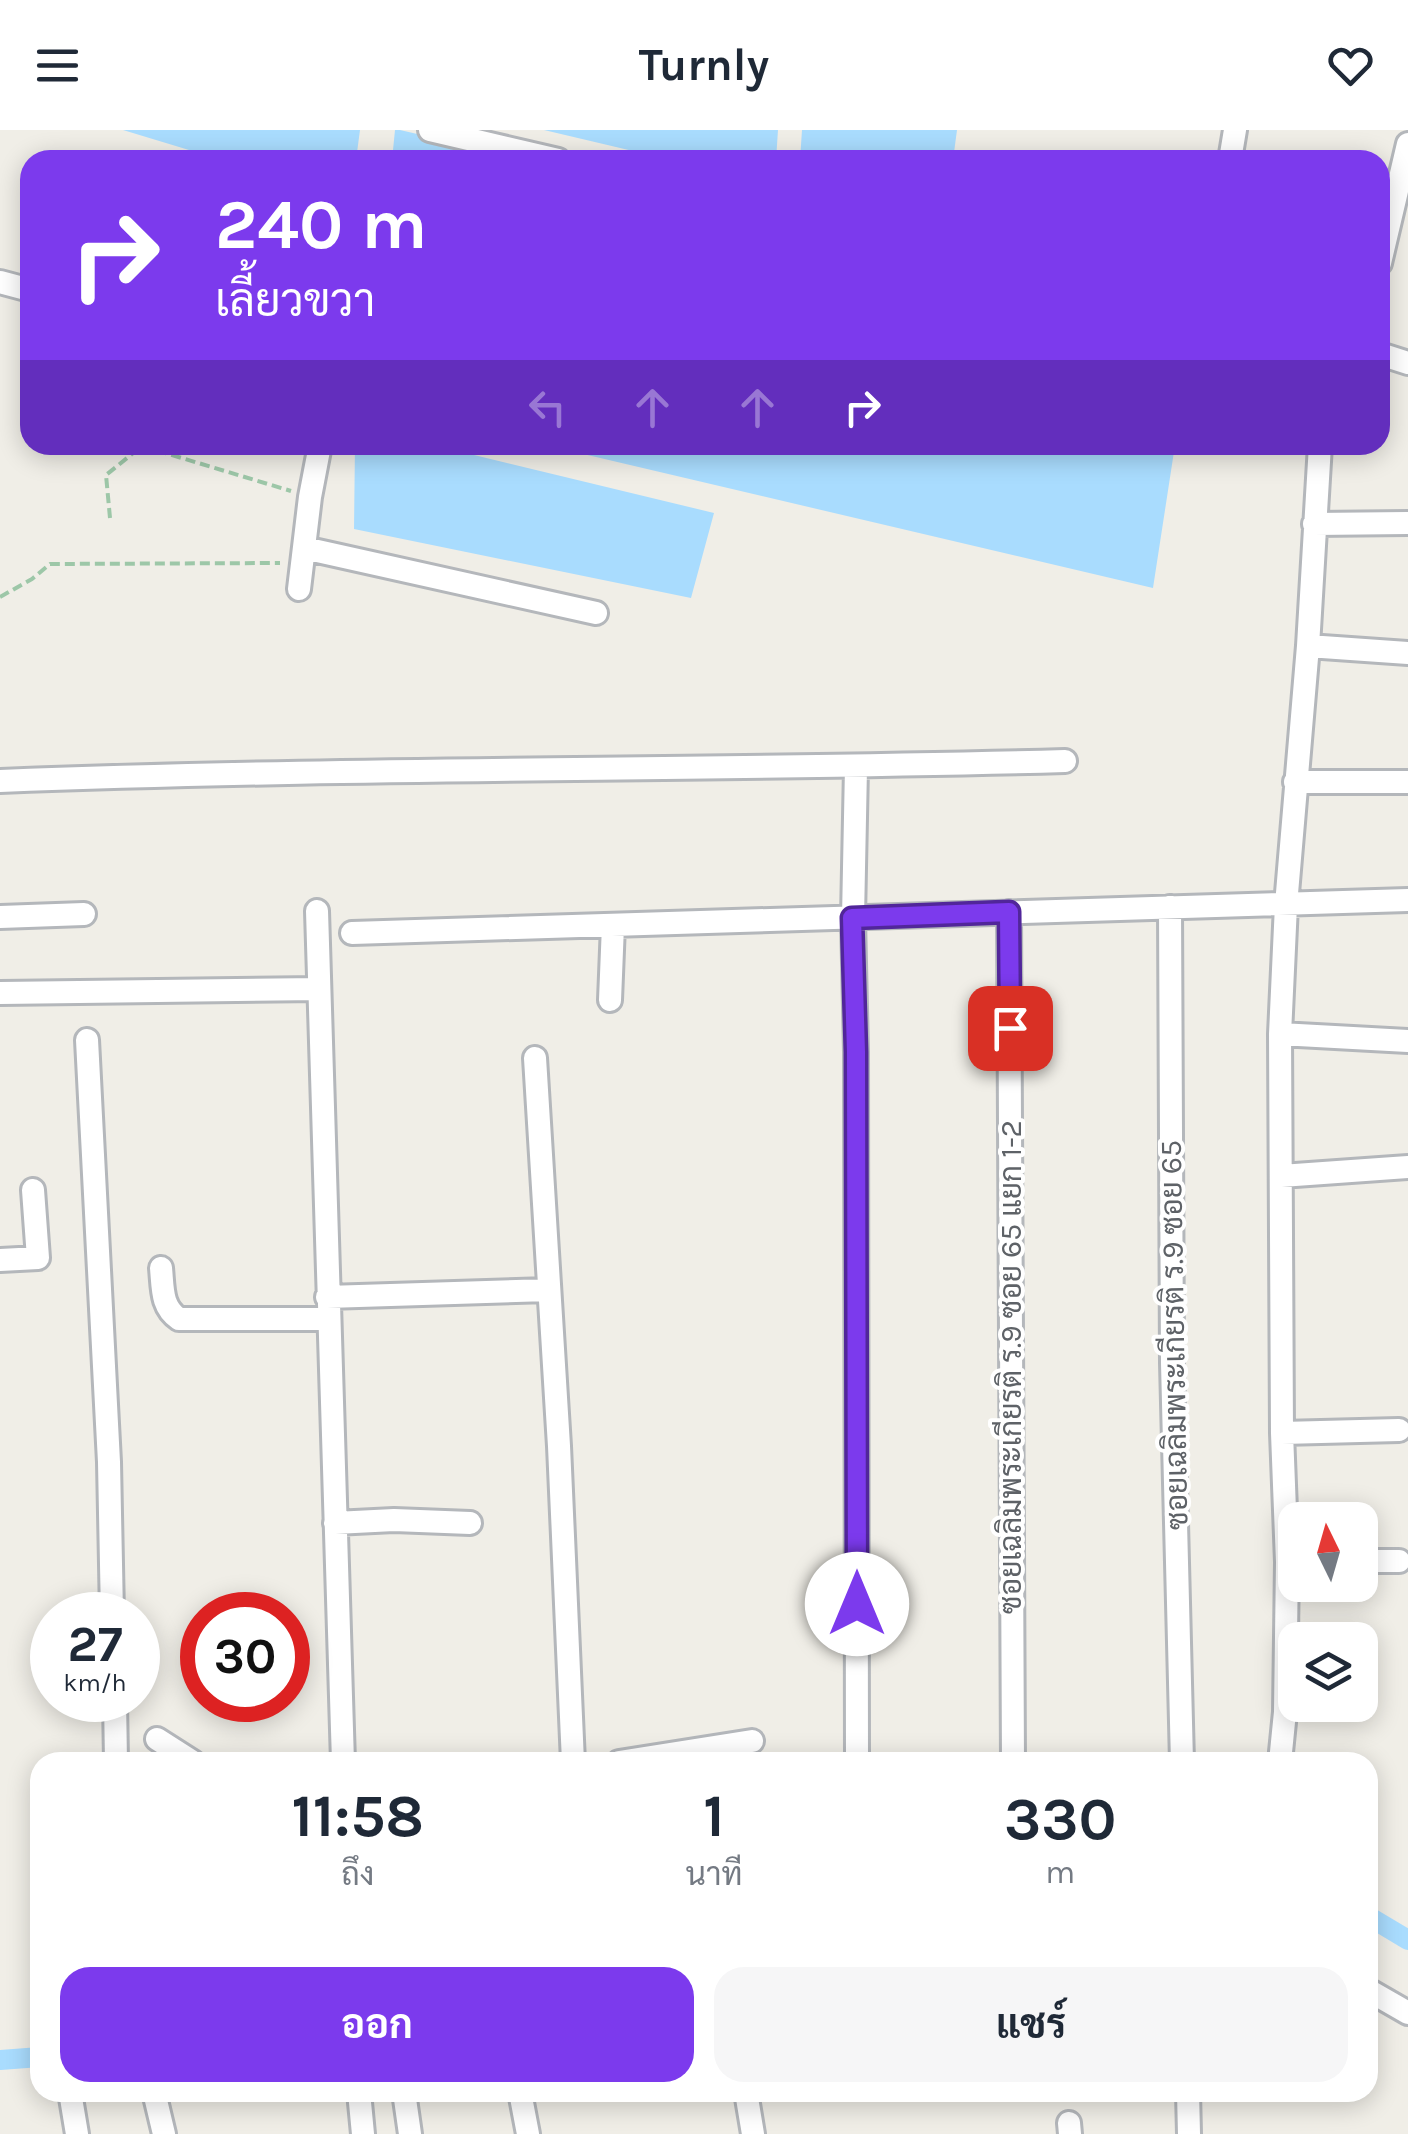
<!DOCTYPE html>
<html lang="th">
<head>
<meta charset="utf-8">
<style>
  :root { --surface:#fff; --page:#f6f6f7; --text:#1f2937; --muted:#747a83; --accent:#7c3aed }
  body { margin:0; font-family:Karla,Sarabun,sans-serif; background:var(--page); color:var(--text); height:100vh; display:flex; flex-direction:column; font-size:38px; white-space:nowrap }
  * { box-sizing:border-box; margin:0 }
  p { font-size:32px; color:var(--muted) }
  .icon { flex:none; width:55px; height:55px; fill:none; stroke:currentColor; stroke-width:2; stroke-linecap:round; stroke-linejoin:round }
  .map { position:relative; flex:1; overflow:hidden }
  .sheet { position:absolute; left:30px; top:1622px; width:1348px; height:350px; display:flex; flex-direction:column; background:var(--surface); border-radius:30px; box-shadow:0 5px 25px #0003 }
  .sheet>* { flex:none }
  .guide { position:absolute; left:20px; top:20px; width:1370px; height:305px; border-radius:30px; box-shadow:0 5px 25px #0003; background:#7c3aed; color:#fff; overflow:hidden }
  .needle { width:65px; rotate:355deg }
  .fabs { position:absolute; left:1278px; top:1372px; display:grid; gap:20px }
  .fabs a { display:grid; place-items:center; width:100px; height:100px; border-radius:20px; background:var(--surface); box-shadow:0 5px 25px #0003; font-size:50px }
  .speed { position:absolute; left:30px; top:1462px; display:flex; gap:20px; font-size:50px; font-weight:700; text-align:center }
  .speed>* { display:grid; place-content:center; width:130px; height:130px; border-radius:50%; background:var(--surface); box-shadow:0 5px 25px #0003; line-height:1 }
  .speed small { font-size:25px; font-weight:400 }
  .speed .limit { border:15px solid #d22; background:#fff; color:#111 }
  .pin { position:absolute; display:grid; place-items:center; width:85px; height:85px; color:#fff; margin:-42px; border-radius:20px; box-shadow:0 5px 15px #0006 }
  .me { position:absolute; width:110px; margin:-55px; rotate:0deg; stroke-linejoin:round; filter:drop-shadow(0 0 8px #0008) }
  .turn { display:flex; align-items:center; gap:35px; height:210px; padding:0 30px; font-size:45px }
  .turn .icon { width:130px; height:130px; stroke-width:2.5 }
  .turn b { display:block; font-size:70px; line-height:85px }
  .lanes { display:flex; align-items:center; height:95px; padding:0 30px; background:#0003; justify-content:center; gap:50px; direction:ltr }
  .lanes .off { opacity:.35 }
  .eta { display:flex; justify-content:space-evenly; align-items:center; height:170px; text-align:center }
  .eta b { font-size:60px; font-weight:700; line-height:70px }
  .action { display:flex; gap:20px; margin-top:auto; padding:20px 30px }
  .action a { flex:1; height:115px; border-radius:30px; background:var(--accent); color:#fff; font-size:40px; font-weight:700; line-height:115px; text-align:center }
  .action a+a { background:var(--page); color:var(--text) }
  header { display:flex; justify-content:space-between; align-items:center; height:130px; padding:0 30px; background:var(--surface); font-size:45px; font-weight:700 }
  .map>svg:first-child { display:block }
  .water { fill:#a9dcfe }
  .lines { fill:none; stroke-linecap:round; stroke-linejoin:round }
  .canal { stroke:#a9dcfe; stroke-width:20 }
  .minor-casing { stroke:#b4b7bb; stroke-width:28 }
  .path { stroke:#9dc7a8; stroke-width:4; stroke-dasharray:10 5; stroke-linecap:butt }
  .minor { stroke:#fff; stroke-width:22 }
  .route-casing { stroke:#51269a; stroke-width:25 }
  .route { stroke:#7c3aed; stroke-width:18 }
  .labels { text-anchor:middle; stroke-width:8; stroke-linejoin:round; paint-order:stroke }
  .street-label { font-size:30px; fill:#5e6267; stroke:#fff }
</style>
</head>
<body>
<header><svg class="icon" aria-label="menu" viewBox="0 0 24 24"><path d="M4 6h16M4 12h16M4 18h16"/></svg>Turnly<svg class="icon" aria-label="heart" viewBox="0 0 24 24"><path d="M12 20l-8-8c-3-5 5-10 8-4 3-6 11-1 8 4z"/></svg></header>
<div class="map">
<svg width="1408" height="2004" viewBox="0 0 1408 2004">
  <rect width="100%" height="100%" fill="#f0eee7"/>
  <path class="water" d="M 123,0 L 360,0 L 356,30 L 222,30 Z
    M 395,0 L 400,0 L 530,30 L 392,30 Z
    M 544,0 L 778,0 L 776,30 L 671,30 Z
    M 802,0 L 957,0 L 953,30 L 800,30 Z
    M 355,315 L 433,315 L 714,383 L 691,468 L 354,399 Z
    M 545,315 L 1175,315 L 1153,458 Z"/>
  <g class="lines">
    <path class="canal" d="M 1368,1786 L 1408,1810
      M 0,1930 L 40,1927"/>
    <defs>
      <path id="minor" d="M 430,0 L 558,30
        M 1230,30 L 1235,0
        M 1380,133 L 1408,14
        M 0,152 L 30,160
        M 1380,224 L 1408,233
        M 1314,394 L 1408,393
        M 304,418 L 596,483
        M 299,459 L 310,367 L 320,315
        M 1308,516 L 1408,523
        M 856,637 L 853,788 L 856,922 L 857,1632
        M 0,651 C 355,637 710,641 1065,631
        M 1295,652 L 1408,652
        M 1170,777 L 1172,1233 L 1182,1632
        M 317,781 L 343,1632
        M 1009,782 L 1013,1632
        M 0,787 L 84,784
        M 352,803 L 1408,770
        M 0,863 L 319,859
        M 610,870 L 613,795
        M 1280,904 L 1408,911
        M 87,910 L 109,1332 L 112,1485
        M 535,928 L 559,1316 L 573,1632
        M 1281,1046 L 1408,1037
        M 0,1130 L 38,1128 L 33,1060
        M 161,1138 C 163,1158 161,1177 179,1189 L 328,1189
        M 327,1167 L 548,1160
        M 1282,1303 L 1399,1300
        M 335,1393 L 394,1390 L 470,1393
        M 1360,1431 L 1399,1431
        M 115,1570 L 116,1632
        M 157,1609 L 193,1632
        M 619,1632 L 752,1611
        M 1280,1632 L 1285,1582 L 1287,1432 L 1282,1303 L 1280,904 L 1286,775 L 1308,516 L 1320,315
        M 1368,1860 L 1408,1883
        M 70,1962 L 77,2004
        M 154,1962 L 164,2004
        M 359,1962 L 363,2004
        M 404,1962 L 410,2004
        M 520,1962 L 528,2004
        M 746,1962 L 753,2004
        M 1188,1962 L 1189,2004
        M 1069,1993 L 1070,2004"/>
    </defs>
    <use href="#minor" class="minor-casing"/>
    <path class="path" d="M 110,388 L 106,345 L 142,316 L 291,361
      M 0,467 L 32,449 L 50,434 L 280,433"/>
    <use href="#minor" class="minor"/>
  </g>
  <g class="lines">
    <defs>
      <path id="route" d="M 857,1474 L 856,922 L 852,788 L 1009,782 L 1010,898"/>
    </defs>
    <use href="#route" class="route-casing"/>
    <use href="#route" class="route"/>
  </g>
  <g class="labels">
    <g class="street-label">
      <text transform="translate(1174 1205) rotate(-91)" y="10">ซอยเฉลิมพระเกียรติ ร.9 ซอย 65</text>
      <text transform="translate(1011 1237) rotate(-90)" y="10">ซอยเฉลิมพระเกียรติ ร.9 ซอย 65 แยก 1-2</text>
    </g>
  </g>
</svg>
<div class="fabs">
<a><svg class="needle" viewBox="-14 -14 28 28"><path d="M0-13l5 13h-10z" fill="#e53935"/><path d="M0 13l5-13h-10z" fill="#747a83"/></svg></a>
<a><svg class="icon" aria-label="layers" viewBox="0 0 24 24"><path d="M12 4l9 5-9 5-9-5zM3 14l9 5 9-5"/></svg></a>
</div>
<div class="speed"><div>27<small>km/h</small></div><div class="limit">30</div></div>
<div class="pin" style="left:1010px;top:898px;background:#d93025"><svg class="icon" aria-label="arrive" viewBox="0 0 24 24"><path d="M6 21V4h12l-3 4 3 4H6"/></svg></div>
<svg class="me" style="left:857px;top:1474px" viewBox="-20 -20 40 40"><circle r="19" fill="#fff"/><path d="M0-13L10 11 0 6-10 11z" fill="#7c3aed"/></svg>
<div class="guide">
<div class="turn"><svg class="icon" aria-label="right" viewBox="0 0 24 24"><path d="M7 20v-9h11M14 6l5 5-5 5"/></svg><div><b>240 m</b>เลี้ยวขวา</div></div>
<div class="lanes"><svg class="icon off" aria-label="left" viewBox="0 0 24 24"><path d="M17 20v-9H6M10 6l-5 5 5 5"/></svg><svg class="icon off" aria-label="ahead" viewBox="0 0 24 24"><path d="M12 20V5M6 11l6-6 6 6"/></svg><svg class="icon off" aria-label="ahead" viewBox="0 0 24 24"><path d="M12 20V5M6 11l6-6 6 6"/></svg><svg class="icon" aria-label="right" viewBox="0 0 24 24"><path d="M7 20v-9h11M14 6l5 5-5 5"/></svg></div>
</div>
<section class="sheet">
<div class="eta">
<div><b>11:58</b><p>ถึง</p></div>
<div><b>1</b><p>นาที</p></div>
<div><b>330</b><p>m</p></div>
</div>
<div class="action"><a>ออก</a><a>แชร์</a></div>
</section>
</div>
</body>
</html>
